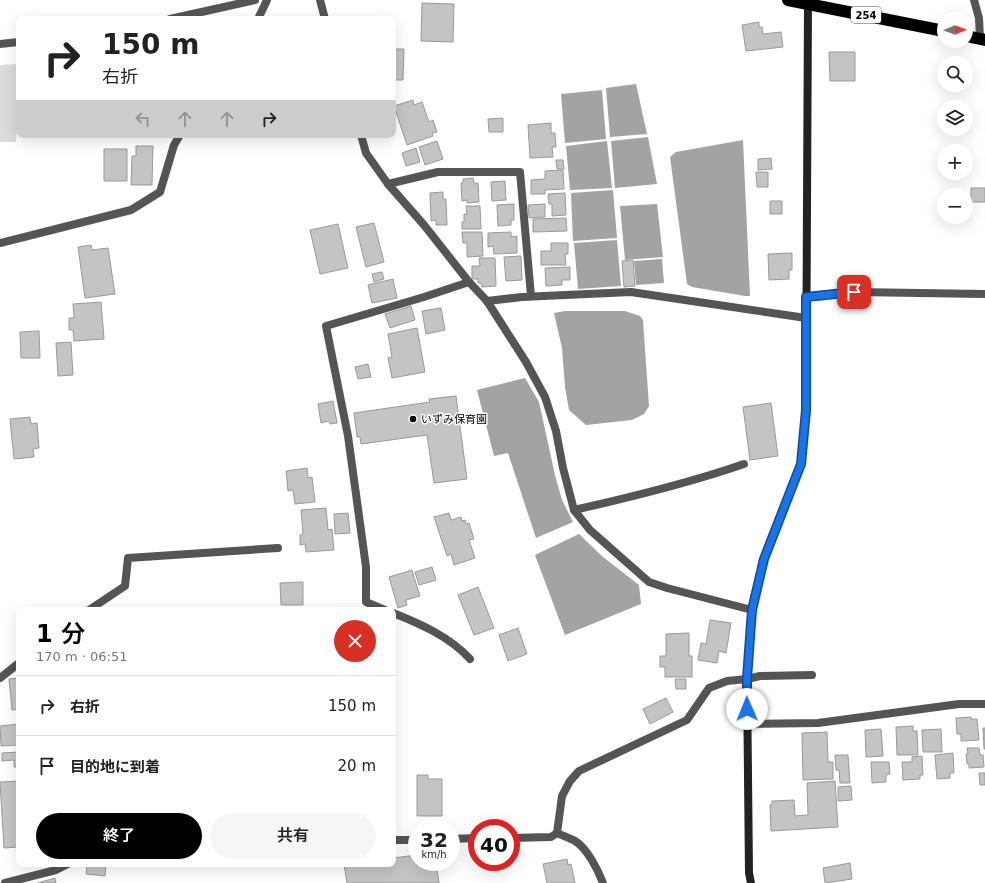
<!DOCTYPE html>
<html lang="ja">
<head>
<meta charset="utf-8">
<style>
  :root { --surface:#fff; --page:#f6f6f6; --text:#222; --muted:#767676; --line:#e0e0e0; --accent:#000 }
  body { margin:0; font-family:"DejaVu Sans","Noto Sans JP",sans-serif; background:var(--page); color:var(--text); height:100vh; display:flex; flex-direction:column; font-size:15px; white-space:nowrap }
  * { box-sizing:border-box; margin:0 }
  p { font-size:13px; color:var(--muted) }
  .icon { flex:none; width:22px; height:22px; fill:none; stroke:currentColor; stroke-width:2; stroke-linecap:round; stroke-linejoin:round }
  .map { position:relative; flex:1; overflow:hidden }
  .panel { position:absolute; left:16px; top:607px; width:380px; height:260px; display:flex; flex-direction:column; background:var(--surface); border-radius:8px; box-shadow:0 4px 16px #0002 }
  .panel>* { flex:none }
  .hud { position:absolute; left:16px; top:16px; width:380px; height:122px; border-radius:8px; box-shadow:0 4px 16px #0002; background:#fff; color:var(--text); overflow:hidden }
  .needle { width:26px; rotate:89deg }
  .controls { position:absolute; left:937px; top:12px; display:grid; gap:8px }
  .controls a { display:grid; place-items:center; width:36px; height:36px; border-radius:50%; background:var(--surface); box-shadow:0 4px 16px #0002; font-size:20px }
  .speed { position:absolute; left:408px; top:819px; display:flex; gap:8px; font-size:20px; font-weight:700; text-align:center }
  .speed>* { display:grid; place-content:center; width:52px; height:52px; border-radius:50%; background:var(--surface); box-shadow:0 4px 16px #0002; line-height:1 }
  .speed small { font-size:10px; font-weight:400 }
  .speed .limit { border:6px solid #d22; background:#fff; color:#111 }
  .pin { position:absolute; display:grid; place-items:center; width:34px; height:34px; color:#fff; margin:-17px; border-radius:8px; box-shadow:0 2px 6px #0006 }
  .me { position:absolute; width:44px; margin:-22px; rotate:359deg; stroke-linejoin:round; filter:drop-shadow(0 0 3px #0008) }
  .turn { display:flex; align-items:center; gap:14px; height:84px; padding:0 20px; font-size:18px }
  .turn .icon { width:52px; height:52px; stroke-width:2.5 }
  .turn b { display:block; font-size:28px; line-height:34px }
  .lanes { display:flex; align-items:center; height:38px; padding:0 20px; background:#0003; justify-content:center; gap:20px; direction:ltr }
  .lanes .off { opacity:.35 }
  .round { display:grid; place-items:center; flex:none; width:42px; height:42px; border-radius:21px; background:var(--page) }
  .overview { display:flex; align-items:center; justify-content:space-between; height:68px; padding:0 20px }
  h1 { font-size:24px; font-weight:600; line-height:30px; color:var(--accent) }
  .action { display:flex; gap:8px; margin-top:auto; padding:8px 20px }
  .action a { flex:1; height:46px; border-radius:24px; background:var(--accent); color:#fff; font-size:16px; font-weight:600; line-height:46px; text-align:center }
  .action a+a { background:var(--page); color:var(--text) }
  ul { padding:0; list-style:none }
  li { display:flex; align-items:center; gap:12px; height:60px; padding:0 20px; border-top:1px solid var(--line) }
  li div { flex:1 }
  li b { display:block; font-size:15px }
  li em { font-style:normal }
  .map>svg:first-child { display:block }
  .green { fill:#dcdcdc }
  .water { fill:#a3a3a3 }
  .building { fill:#c4c4c4; stroke:#999 }
  .lines { fill:none; stroke-linecap:round; stroke-linejoin:round }
  .lane { stroke:#555; stroke-width:8 }
  .street { stroke:#555; stroke-width:8 }
  .secondary { stroke:#222; stroke-width:8 }
  .highway { stroke:#000; stroke-width:12 }
  .route-casing { stroke:#114b97; stroke-width:10 }
  .route { stroke:#1a73e8; stroke-width:7 }
  .poi-dot { fill:#000; stroke:#fff; stroke-width:1.5 }
  .labels { text-anchor:middle; stroke-width:3; stroke-linejoin:round; paint-order:stroke }
  .shield { fill:#fff; stroke:#4c4c4c; stroke-width:1 }
  .shield-label { font-size:10px; font-weight:bold; fill:#000 }
  .poi-label { font-size:11px; fill:#000; stroke:#fff; text-anchor:start }
</style>
</head>
<body>
<div class="map">
<svg width="985" height="883" viewBox="0 0 985 883">
  <rect width="100%" height="100%" fill="#fff"/>
  <path class="green" d="M 19,64 L 19,99 L 16,142 L 0,142 L 0,65 Z"/>
  <path class="water" d="M 636,84 L 647,134 L 610,137 L 606,88 Z
    M 602,90 L 606,139 L 565,143 L 561,94 Z
    M 648,137 L 657,184 L 615,188 L 611,141 Z
    M 743,140 L 750,296 L 745,296 L 692,287 L 687,284 L 670,157 L 676,152 Z
    M 607,141 L 612,188 L 570,190 L 566,146 Z
    M 613,190 L 617,238 L 573,241 L 571,193 Z
    M 657,204 L 663,257 L 625,260 L 620,206 Z
    M 617,240 L 621,286 L 578,289 L 574,243 Z
    M 662,259 L 664,283 L 636,285 L 634,261 Z
    M 565,311 L 625,311 L 640,316 L 643,320 L 649,406 L 644,414 L 632,420 L 586,425 L 569,410 L 565,387 L 562,348 L 554,313 Z
    M 525,378 L 539,402 L 555,475 L 562,500 L 573,522 L 536,538 L 508,453 L 494,456 L 477,390 Z
    M 579,534 L 603,557 L 639,585 L 641,604 L 565,635 L 535,555 Z"/>
  <path class="building" d="M 422,3 L 454,4 L 453,42 L 421,41 Z
    M 759,22 L 759,27 L 762,27 L 763,34 L 781,32 L 783,47 L 746,51 L 742,25 Z
    M 393,49 L 404,49 L 403,80 L 393,80 Z
    M 829,52 L 855,52 L 855,81 L 830,81 Z
    M 413,100 L 414,105 L 422,102 L 429,122 L 433,120 L 437,132 L 432,133 L 433,136 L 407,145 L 394,106 Z
    M 503,118 L 503,132 L 489,132 L 488,119 Z
    M 551,123 L 551,133 L 555,133 L 556,147 L 552,147 L 553,157 L 530,158 L 528,125 Z
    M 437,141 L 443,159 L 425,165 L 419,147 Z
    M 136,146 L 153,146 L 152,185 L 131,185 L 132,156 L 136,156 Z
    M 416,148 L 420,162 L 406,166 L 402,153 Z
    M 104,149 L 127,149 L 127,181 L 104,181 Z
    M 771,158 L 772,169 L 758,170 L 758,159 Z
    M 556,160 L 563,160 L 564,169 L 557,169 Z
    M 563,170 L 564,189 L 545,190 L 545,194 L 531,194 L 531,180 L 545,179 L 545,171 Z
    M 756,172 L 768,172 L 768,187 L 757,187 Z
    M 473,178 L 474,183 L 478,183 L 479,202 L 467,203 L 467,200 L 462,201 L 461,183 L 463,183 L 463,179 Z
    M 505,181 L 506,200 L 492,201 L 491,182 Z
    M 971,188 L 985,188 L 985,202 L 971,202 Z
    M 443,192 L 443,199 L 446,199 L 447,225 L 436,225 L 436,220 L 431,221 L 430,193 Z
    M 565,193 L 566,215 L 552,216 L 552,204 L 549,204 L 548,194 Z
    M 770,201 L 782,201 L 782,214 L 770,214 Z
    M 514,204 L 514,220 L 511,220 L 511,225 L 498,226 L 497,205 Z
    M 545,204 L 545,217 L 529,218 L 528,205 Z
    M 466,206 L 480,206 L 481,229 L 462,229 L 462,222 L 464,222 L 464,214 L 467,214 Z
    M 566,218 L 567,231 L 533,232 L 533,219 Z
    M 374,223 L 384,262 L 366,267 L 356,227 Z
    M 338,224 L 348,268 L 320,274 L 310,230 Z
    M 462,232 L 482,232 L 483,256 L 467,257 L 467,243 L 463,243 Z
    M 511,232 L 511,237 L 517,236 L 517,253 L 494,254 L 493,246 L 488,247 L 488,233 Z
    M 551,243 L 568,243 L 568,254 L 565,254 L 566,265 L 541,265 L 541,251 L 551,251 Z
    M 91,245 L 92,250 L 108,248 L 115,294 L 85,298 L 78,247 Z
    M 792,253 L 792,270 L 789,270 L 789,279 L 769,280 L 768,254 Z
    M 521,256 L 522,280 L 506,281 L 504,257 Z
    M 479,258 L 495,258 L 496,286 L 482,287 L 481,283 L 478,283 L 478,279 L 472,279 L 472,266 L 480,266 Z
    M 633,260 L 635,286 L 624,287 L 622,261 Z
    M 570,267 L 570,280 L 562,280 L 562,285 L 546,286 L 545,268 Z
    M 382,272 L 384,279 L 374,282 L 372,274 Z
    M 393,279 L 397,298 L 372,303 L 368,285 Z
    M 101,302 L 104,339 L 74,341 L 73,330 L 69,330 L 69,318 L 74,318 L 73,304 Z
    M 411,306 L 415,320 L 390,328 L 385,314 Z
    M 441,308 L 445,330 L 426,334 L 422,311 Z
    M 417,328 L 425,372 L 392,378 L 388,358 L 392,357 L 388,334 Z
    M 39,331 L 40,358 L 21,358 L 20,332 Z
    M 71,342 L 73,375 L 58,376 L 56,343 Z
    M 368,364 L 371,377 L 358,379 L 355,367 Z
    M 456,396 L 467,479 L 434,483 L 427,435 L 361,444 L 360,437 L 357,437 L 354,413 L 430,402 L 429,399 Z
    M 333,401 L 337,423 L 330,424 L 329,421 L 321,423 L 318,404 Z
    M 771,403 L 778,456 L 750,460 L 743,407 Z
    M 30,417 L 31,424 L 37,423 L 39,448 L 33,449 L 34,457 L 14,459 L 10,419 Z
    M 307,468 L 308,478 L 312,477 L 315,502 L 295,504 L 293,490 L 288,491 L 286,471 Z
    M 326,508 L 328,530 L 332,529 L 334,550 L 306,552 L 305,544 L 300,545 L 300,535 L 303,534 L 301,510 Z
    M 348,513 L 350,533 L 335,534 L 334,514 Z
    M 449,513 L 451,520 L 461,517 L 462,521 L 465,520 L 466,524 L 469,523 L 474,539 L 469,540 L 475,558 L 454,565 L 451,554 L 447,556 L 434,517 Z
    M 432,567 L 436,580 L 419,585 L 415,572 Z
    M 412,570 L 420,596 L 406,600 L 407,605 L 398,608 L 389,577 Z
    M 303,582 L 303,605 L 281,605 L 280,583 Z
    M 478,587 L 494,628 L 474,635 L 458,595 Z
    M 710,620 L 731,623 L 726,653 L 719,651 L 717,663 L 698,660 L 701,643 L 706,644 Z
    M 518,628 L 527,654 L 508,661 L 499,635 Z
    M 689,633 L 689,656 L 692,656 L 692,677 L 665,677 L 665,667 L 660,667 L 660,656 L 666,656 L 666,634 Z
    M 19,678 L 19,709 L 12,710 L 9,679 Z
    M 675,679 L 686,679 L 686,689 L 676,689 Z
    M 666,698 L 673,712 L 650,724 L 643,709 Z
    M 971,717 L 971,719 L 977,719 L 979,740 L 961,741 L 961,734 L 957,734 L 956,718 Z
    M 19,724 L 19,745 L 1,746 L 0,726 Z
    M 913,726 L 913,731 L 917,731 L 918,755 L 897,755 L 896,727 Z
    M 983,728 L 985,728 L 985,749 L 984,749 Z
    M 881,729 L 883,756 L 866,757 L 865,730 Z
    M 941,729 L 942,752 L 923,752 L 922,730 Z
    M 827,732 L 828,762 L 833,762 L 833,779 L 803,780 L 802,733 Z
    M 967,748 L 979,748 L 980,755 L 983,755 L 984,767 L 969,768 L 969,763 L 967,764 L 966,754 L 968,754 Z
    M 19,752 L 19,767 L 14,767 L 14,760 L 2,761 L 2,753 Z
    M 953,753 L 954,773 L 950,773 L 950,778 L 937,779 L 935,755 Z
    M 835,755 L 848,755 L 850,783 L 840,783 L 839,770 L 836,770 Z
    M 922,756 L 923,775 L 920,775 L 920,779 L 903,780 L 902,762 L 912,762 L 912,757 Z
    M 871,762 L 889,762 L 890,774 L 886,775 L 886,782 L 872,783 Z
    M 979,773 L 985,773 L 985,785 L 980,785 Z
    M 417,775 L 428,775 L 428,779 L 442,779 L 442,816 L 417,816 Z
    M 19,781 L 19,847 L 4,848 L 0,782 Z
    M 835,781 L 838,827 L 771,831 L 770,805 L 772,804 L 772,801 L 794,800 L 795,816 L 808,815 L 807,783 Z
    M 851,786 L 852,800 L 838,801 L 838,787 Z
    M 417,855 L 417,862 L 436,862 L 439,883 L 347,883 L 344,864 L 393,864 L 393,858 Z
    M 567,859 L 568,865 L 571,864 L 575,883 L 547,883 L 543,864 Z
    M 850,863 L 852,879 L 825,883 L 823,868 Z
    M 87,864 L 106,864 L 105,876 L 86,874 Z
    M 55,878 L 56,883 L 38,883 Z"/>
  <g class="lines">
    <path class="lane" d="M 974,0 L 979,18 L 980,39
      M 258,19 L 267,0
      M 388,184 L 438,172 L 520,172 L 531,296
      M 0,243 L 131,210 L 160,192 L 174,145 L 180,135
      M 487,301 L 522,297 L 631,292 L 806,318
      M 574,510 C 632,497 689,483 744,464
      M 89,610 L 125,586 L 128,558 L 278,548
      M 385,610 L 366,602 L 366,567 L 348,436 L 326,326 L 424,297 L 469,282
      M 393,613 C 421,624 450,637 470,659
      M 0,678 L 19,663
      M 747,679 L 760,676 L 812,675
      M 557,833 C 563,836 570,838 575,841 C 587,848 598,870 603,883"/>
    <path class="street" d="M 320,0 L 325,19
      M 170,19 L 255,0
      M 0,44 L 19,42
      M 361,135 L 366,153 L 388,184 L 424,225 L 469,282 L 487,301 L 526,362 L 545,397 L 556,431 L 563,468 L 574,510 L 590,530 L 649,582 L 667,588 L 752,610
      M 806,297 L 854,292 L 985,294
      M 748,724 L 818,723 L 959,704 L 985,704
      M 511,838 L 551,837 L 557,833 L 562,796 L 570,781 L 579,771 L 687,720 L 709,688 L 727,681 L 747,679
      M 451,839 L 477,838
      M 393,840 L 417,840
      M 5,883 L 56,870 L 68,864"/>
    <path class="secondary" d="M 751,883 L 749,873 L 747,679 L 752,610 L 764,559 L 801,464 L 806,410 L 808,4"/>
    <path class="highway" d="M 788,0 L 944,31
      M 966,36 L 985,40"/>
  </g>
  <g class="lines">
    <defs>
      <path id="route" d="M 747,709 L 747,678 L 752,610 L 764,559 L 801,464 L 806,410 L 806,297 L 854,292"/>
    </defs>
    <use href="#route" class="route-casing"/>
    <use href="#route" class="route"/>
  </g>
  <circle class="poi-dot" cx="413" cy="419" r="4"/>
  <g class="labels">
    <rect class="shield" x="851" y="7" width="30" height="16" rx="3"/>
    <g class="shield-label">
      <text x="866" y="19">254</text>
    </g>
    <g class="poi-label">
      <text x="421" y="423">いずみ保育園</text>
    </g>
  </g>
</svg>
<div class="controls">
<a><svg class="needle" viewBox="-14 -14 28 28"><path d="M0-13l5 13h-10z" fill="#e53935"/><path d="M0 13l5-13h-10z" fill="#767676"/></svg></a>
<a><svg class="icon" aria-label="search" viewBox="0 0 24 24"><circle cx="10" cy="10" r="6"/><path d="M15 15l6 6"/></svg></a>
<a><svg class="icon" aria-label="layers" viewBox="0 0 24 24"><path d="M12 4l9 5-9 5-9-5zM3 14l9 5 9-5"/></svg></a>
<a>+</a>
<a>−</a>
</div>
<div class="speed"><div>32<small>km/h</small></div><div class="limit">40</div></div>
<div class="pin" style="left:854px;top:292px;background:#d93025"><svg class="icon" aria-label="arrive" viewBox="0 0 24 24"><path d="M6 21V4h12l-3 4 3 4H6"/></svg></div>
<svg class="me" style="left:747px;top:709px" viewBox="-20 -20 40 40"><circle r="19" fill="#fff"/><path d="M0-13L10 11 0 6-10 11z" fill="#1a73e8"/></svg>
<div class="hud">
<div class="turn"><svg class="icon" aria-label="right" viewBox="0 0 24 24"><path d="M7 20v-9h11M14 6l5 5-5 5"/></svg><div><b>150 m</b>右折</div></div>
<div class="lanes"><svg class="icon off" aria-label="left" viewBox="0 0 24 24"><path d="M17 20v-9H6M10 6l-5 5 5 5"/></svg><svg class="icon off" aria-label="ahead" viewBox="0 0 24 24"><path d="M12 20V5M6 11l6-6 6 6"/></svg><svg class="icon off" aria-label="ahead" viewBox="0 0 24 24"><path d="M12 20V5M6 11l6-6 6 6"/></svg><svg class="icon" aria-label="right" viewBox="0 0 24 24"><path d="M7 20v-9h11M14 6l5 5-5 5"/></svg></div>
</div>
<section class="panel">
<div class="overview"><div><h1>1 分</h1><p>170 m · 06:51</p></div><a class="round" style="background:#d93025;color:#fff"><svg class="icon" aria-label="close" viewBox="0 0 24 24"><path d="M6 6l12 12M18 6L6 18"/></svg></a></div>
<ul>
<li><svg class="icon" aria-label="right" viewBox="0 0 24 24"><path d="M7 20v-9h11M14 6l5 5-5 5"/></svg><div><b>右折</b></div><em>150 m</em></li>
<li><svg class="icon" aria-label="arrive" viewBox="0 0 24 24"><path d="M6 21V4h12l-3 4 3 4H6"/></svg><div><b>目的地に到着</b></div><em>20 m</em></li>
</ul>
<div class="action"><a>終了</a><a>共有</a></div>
</section>
</div>
</body>
</html>
